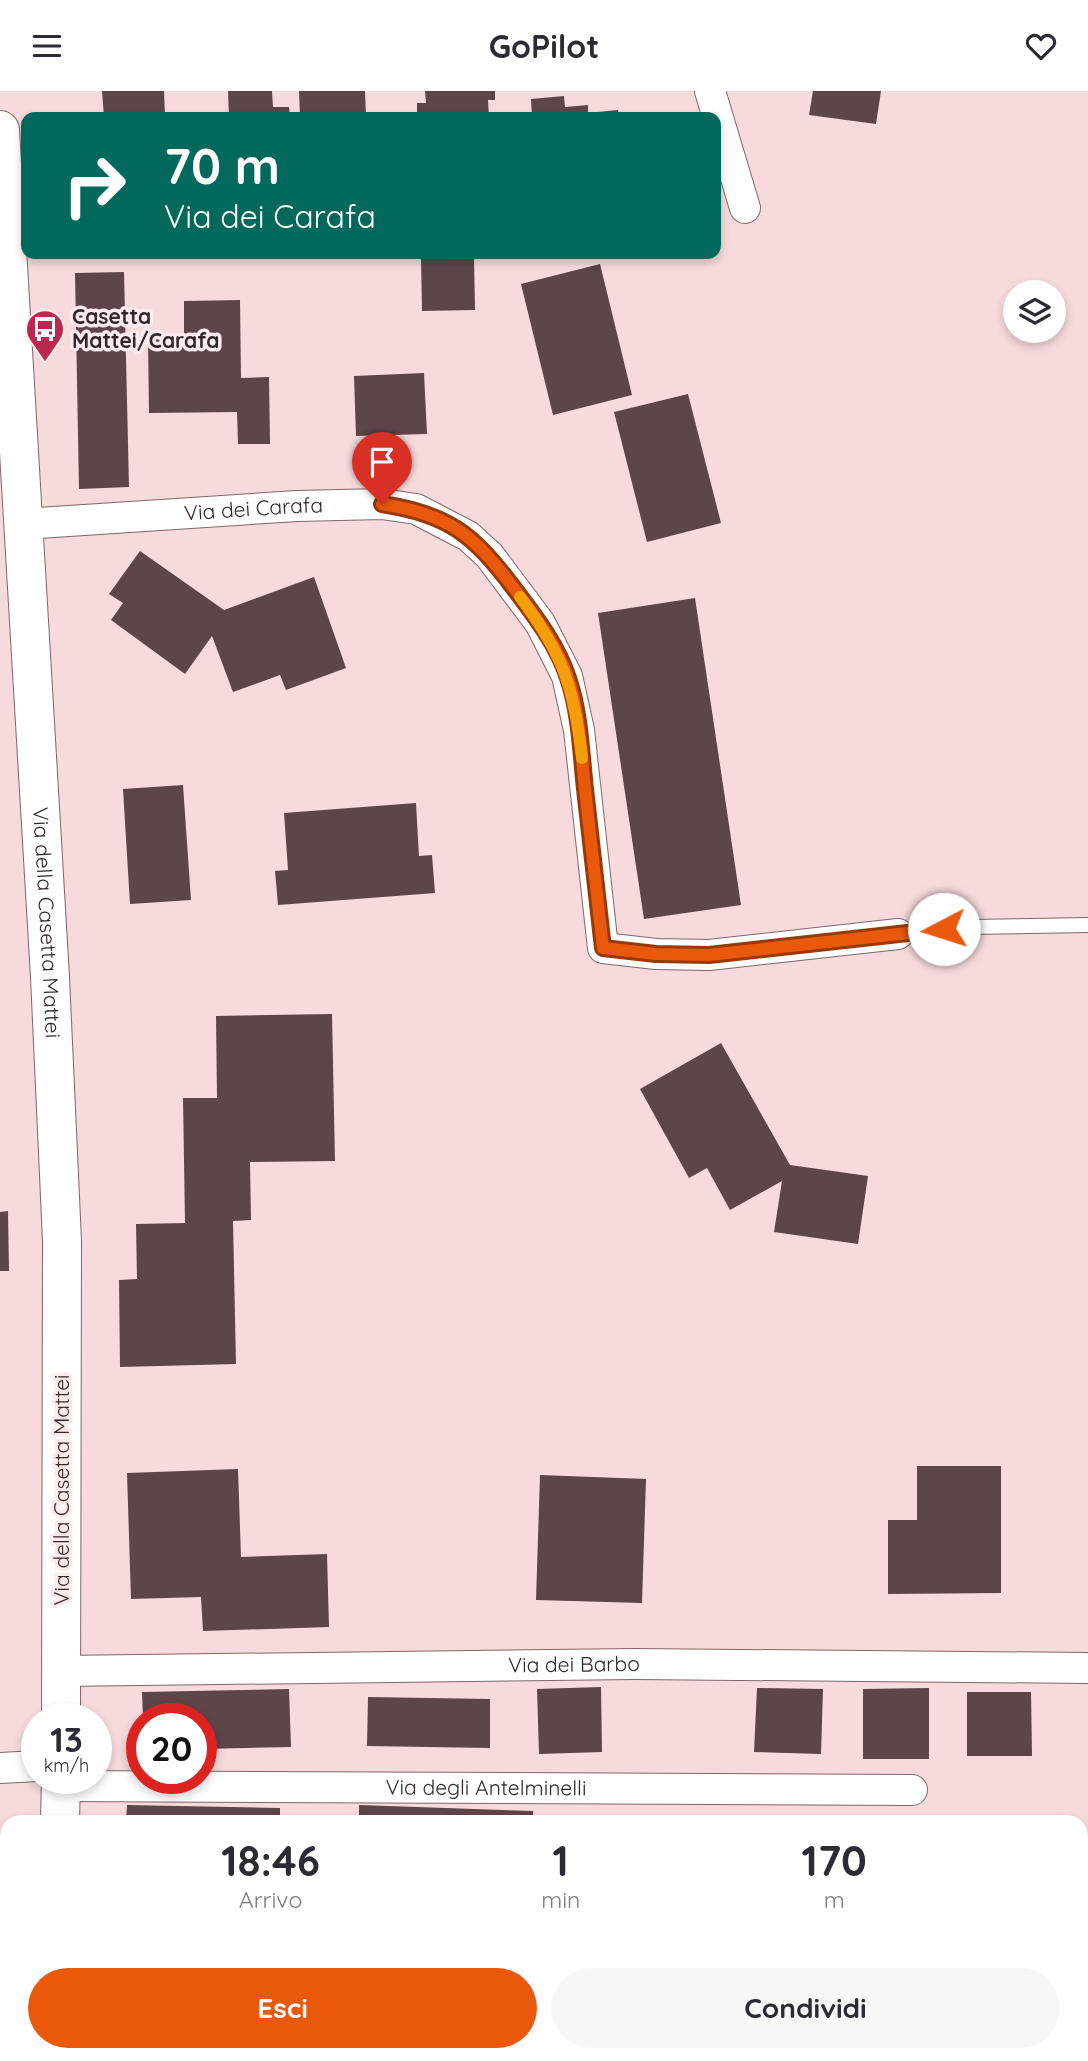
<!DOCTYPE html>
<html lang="it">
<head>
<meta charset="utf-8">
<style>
  :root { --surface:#fff; --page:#f7f7f7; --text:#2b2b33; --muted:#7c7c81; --accent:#ea580c }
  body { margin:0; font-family:Quicksand,sans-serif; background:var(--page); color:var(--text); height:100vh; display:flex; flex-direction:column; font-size:26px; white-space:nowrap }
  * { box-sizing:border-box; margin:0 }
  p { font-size:23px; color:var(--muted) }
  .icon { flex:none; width:38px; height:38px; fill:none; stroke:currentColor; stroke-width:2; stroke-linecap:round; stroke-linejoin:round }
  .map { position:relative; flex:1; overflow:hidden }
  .drawer { position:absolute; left:0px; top:1724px; width:1088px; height:247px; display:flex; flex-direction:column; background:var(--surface); border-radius:21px 21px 0 0; box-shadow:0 4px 10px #0003 }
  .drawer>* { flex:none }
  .guide { position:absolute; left:21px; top:21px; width:700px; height:147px; border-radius:14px; box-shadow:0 4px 10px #0003; background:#00695c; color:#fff; overflow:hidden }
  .tools { position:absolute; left:1003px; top:189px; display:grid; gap:14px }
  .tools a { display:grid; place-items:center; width:63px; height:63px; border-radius:50%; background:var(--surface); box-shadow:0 4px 10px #0003; font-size:35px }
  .speed { position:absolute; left:21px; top:1612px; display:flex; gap:14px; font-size:35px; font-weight:700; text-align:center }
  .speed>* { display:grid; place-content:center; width:91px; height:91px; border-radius:50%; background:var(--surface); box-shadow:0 4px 10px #0003; line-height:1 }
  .speed small { font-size:18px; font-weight:400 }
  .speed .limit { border:10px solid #d22; background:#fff; color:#111 }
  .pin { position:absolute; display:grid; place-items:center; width:60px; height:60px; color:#fff; margin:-72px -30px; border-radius:50% 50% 50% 0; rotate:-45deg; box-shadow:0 0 7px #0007 }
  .pin .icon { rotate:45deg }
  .me { position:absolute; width:77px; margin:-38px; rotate:265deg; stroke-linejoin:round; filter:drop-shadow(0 0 5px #0008) }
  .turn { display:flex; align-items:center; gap:24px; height:147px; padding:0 28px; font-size:32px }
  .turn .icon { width:91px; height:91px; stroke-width:2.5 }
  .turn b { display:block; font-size:49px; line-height:60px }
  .eta { display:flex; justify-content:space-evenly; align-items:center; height:119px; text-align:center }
  .eta b { font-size:42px; font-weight:700; line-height:49px }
  .button { display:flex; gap:14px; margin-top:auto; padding:14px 28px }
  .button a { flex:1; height:80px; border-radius:42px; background:var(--accent); color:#fff; font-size:28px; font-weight:700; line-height:80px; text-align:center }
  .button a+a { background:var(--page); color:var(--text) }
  header { display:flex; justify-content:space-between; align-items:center; height:91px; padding:0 28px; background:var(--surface); font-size:32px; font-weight:700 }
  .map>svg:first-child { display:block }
  .building { fill:#5d4548 }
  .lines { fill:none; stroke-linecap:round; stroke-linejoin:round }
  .service-casing { stroke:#7f6668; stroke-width:16 }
  .minor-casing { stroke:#7f6668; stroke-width:32 }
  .secondary-casing { stroke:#7f6668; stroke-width:40 }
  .service { stroke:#fff; stroke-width:14 }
  .minor { stroke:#fff; stroke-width:30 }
  .secondary { stroke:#fff; stroke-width:38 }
  .route-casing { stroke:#983908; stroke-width:18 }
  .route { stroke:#ea580c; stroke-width:12 }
  .slow { stroke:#f59e0b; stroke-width:12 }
  .labels { text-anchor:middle; stroke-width:7; stroke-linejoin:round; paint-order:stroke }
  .poi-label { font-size:21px; font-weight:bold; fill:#322728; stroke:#fceaec; text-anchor:start }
  .street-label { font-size:21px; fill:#322728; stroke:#fceaec }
</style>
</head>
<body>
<header><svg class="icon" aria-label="menu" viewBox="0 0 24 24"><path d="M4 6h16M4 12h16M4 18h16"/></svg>GoPilot<svg class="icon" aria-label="heart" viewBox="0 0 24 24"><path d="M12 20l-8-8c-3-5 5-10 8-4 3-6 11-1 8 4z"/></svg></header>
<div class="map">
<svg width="1088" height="1970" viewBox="0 0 1088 1970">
  <rect width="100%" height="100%" fill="#f7dadc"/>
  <path class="building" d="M 102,0 L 164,0 L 165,26 L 104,26 Z
    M 228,0 L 272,0 L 273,16 L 289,16 L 290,26 L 229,26 Z
    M 299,0 L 365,0 L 366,26 L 300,26 Z
    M 425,0 L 495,0 L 495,9 L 488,9 L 489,26 L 417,26 L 417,12 L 426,12 Z
    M 813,0 L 881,0 L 876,33 L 809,24 Z
    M 564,5 L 565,16 L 588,14 L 588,22 L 618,19 L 619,26 L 532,26 L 531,8 Z
    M 474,166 L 475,219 L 422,220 L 421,167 Z
    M 600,173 L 632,304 L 553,324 L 521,193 Z
    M 124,181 L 129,396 L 79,398 L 75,182 Z
    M 240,209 L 241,287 L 269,286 L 270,353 L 238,353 L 237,321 L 149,322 L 148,248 L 184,247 L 184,210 Z
    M 424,282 L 427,343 L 356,345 L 354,285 Z
    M 688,303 L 721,432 L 647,451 L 614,321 Z
    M 140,460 L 224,519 L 314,486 L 346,577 L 286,599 L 280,584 L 233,601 L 212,545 L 185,583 L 111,529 L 123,512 L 109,503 Z
    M 695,507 L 741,814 L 644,828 L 598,522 Z
    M 183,694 L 191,809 L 130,813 L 123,698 Z
    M 416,712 L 419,765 L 432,764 L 435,802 L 278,814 L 275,780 L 288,779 L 284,722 Z
    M 332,923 L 335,1070 L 250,1071 L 251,1129 L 233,1130 L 236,1273 L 120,1276 L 119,1189 L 137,1188 L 136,1133 L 185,1132 L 183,1007 L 217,1007 L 216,925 Z
    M 721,952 L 790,1074 L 868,1085 L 858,1153 L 774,1141 L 782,1090 L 730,1119 L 707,1077 L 689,1087 L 640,998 Z
    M 8,1120 L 9,1180 L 0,1180 L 0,1121 Z
    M 917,1375 L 1001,1375 L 1001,1502 L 888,1503 L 888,1429 L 917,1429 Z
    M 238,1378 L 241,1466 L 327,1463 L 329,1536 L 203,1540 L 201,1506 L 131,1508 L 127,1382 Z
    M 540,1384 L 646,1388 L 642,1512 L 536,1509 Z
    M 601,1596 L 602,1661 L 539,1663 L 537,1598 Z
    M 757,1597 L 823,1598 L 821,1663 L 754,1661 Z
    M 929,1597 L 929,1668 L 863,1668 L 863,1598 Z
    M 289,1598 L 291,1656 L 201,1658 L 201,1628 L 143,1628 L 142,1601 Z
    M 967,1601 L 1031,1601 L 1032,1665 L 967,1665 Z
    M 368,1606 L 490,1608 L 490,1657 L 367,1655 Z
    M 127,1714 L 280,1717 L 280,1731 L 126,1731 Z
    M 359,1714 L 533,1720 L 533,1731 L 359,1731 Z
    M 892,1725 L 892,1731 L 662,1731 L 662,1726 Z
    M 979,1727 L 1030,1729 L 1030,1731 L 979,1731 Z"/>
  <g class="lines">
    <defs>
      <path id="service" d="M 898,843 L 968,836 L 1088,834
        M 183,1964 L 234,1964"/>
      <g id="minor">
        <path d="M 710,0 L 745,117"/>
        <path id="s1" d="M 23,433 L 297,415 L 382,413 L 416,418 L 468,445 L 489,464 L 540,532 L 567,585 L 579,639 L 603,857 L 656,863 L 709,864 L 898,843"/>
        <path id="s2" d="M 61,1580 L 635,1573 L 1088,1577"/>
        <path d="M 0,1677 L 37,1675"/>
        <path id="s3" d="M 61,1695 L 912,1699"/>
      </g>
      <g id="secondary">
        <path id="s4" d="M 0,39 L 50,886 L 62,1150 L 61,1628"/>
        <path d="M 60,1731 L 61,1687"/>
        <path d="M 58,1964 L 58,1970"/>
      </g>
    </defs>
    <use href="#service" class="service-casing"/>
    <use href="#minor" class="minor-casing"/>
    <use href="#secondary" class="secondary-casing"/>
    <use href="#service" class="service"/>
    <use href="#minor" class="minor"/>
    <use href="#secondary" class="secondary"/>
  </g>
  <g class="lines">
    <defs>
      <path id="route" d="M 382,413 C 448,423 473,443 513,496 C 534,524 557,553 568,587 C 580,622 581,661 585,698 C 591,751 597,804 603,857 L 656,863 L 709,864 L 944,838"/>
    </defs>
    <use href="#route" class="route-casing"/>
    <use href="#route" class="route"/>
    <path class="slow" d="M 520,506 C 563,563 574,596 582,667"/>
  </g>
  <defs>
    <symbol id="bus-pin" viewBox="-11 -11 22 30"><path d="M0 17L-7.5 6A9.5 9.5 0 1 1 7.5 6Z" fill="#b9284e" stroke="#fceaec"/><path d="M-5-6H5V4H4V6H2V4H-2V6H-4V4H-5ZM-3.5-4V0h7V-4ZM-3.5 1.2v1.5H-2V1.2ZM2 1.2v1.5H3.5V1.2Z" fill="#fff"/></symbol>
  </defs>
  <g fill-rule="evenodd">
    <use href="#bus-pin" x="23" y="216" width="44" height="60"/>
  </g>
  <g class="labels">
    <g class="poi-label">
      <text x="72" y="233">Casetta<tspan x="72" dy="24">Mattei/Carafa</tspan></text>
    </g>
    <g class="street-label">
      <text dy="7" stroke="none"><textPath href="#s1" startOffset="231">Via dei Carafa</textPath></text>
      <text dy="7" stroke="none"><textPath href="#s4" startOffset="794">Via della Casetta Mattei</textPath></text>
      <text transform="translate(62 1399) rotate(-90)" y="7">Via della Casetta Mattei</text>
      <text dy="7" stroke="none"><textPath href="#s2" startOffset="513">Via dei Barbo</textPath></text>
      <text dy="7" stroke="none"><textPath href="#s3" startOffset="425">Via degli Antelminelli</textPath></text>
    </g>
  </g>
</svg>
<div class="tools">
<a><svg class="icon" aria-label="layers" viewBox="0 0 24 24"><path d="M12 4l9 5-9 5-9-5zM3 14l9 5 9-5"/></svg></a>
</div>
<div class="speed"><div>13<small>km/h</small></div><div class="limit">20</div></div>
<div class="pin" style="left:382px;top:413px;background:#d93025"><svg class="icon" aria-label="arrive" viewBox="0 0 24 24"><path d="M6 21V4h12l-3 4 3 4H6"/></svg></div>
<svg class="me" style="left:944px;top:838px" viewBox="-20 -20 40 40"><circle r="19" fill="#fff"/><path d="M0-13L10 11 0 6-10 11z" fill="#ea580c"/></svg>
<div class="guide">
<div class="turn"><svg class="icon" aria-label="right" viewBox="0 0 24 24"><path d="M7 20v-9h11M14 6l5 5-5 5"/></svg><div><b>70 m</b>Via dei Carafa</div></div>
</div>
<section class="drawer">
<div class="eta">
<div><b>18:46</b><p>Arrivo</p></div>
<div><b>1</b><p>min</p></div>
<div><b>170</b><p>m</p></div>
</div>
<div class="button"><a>Esci</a><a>Condividi</a></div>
</section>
</div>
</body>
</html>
